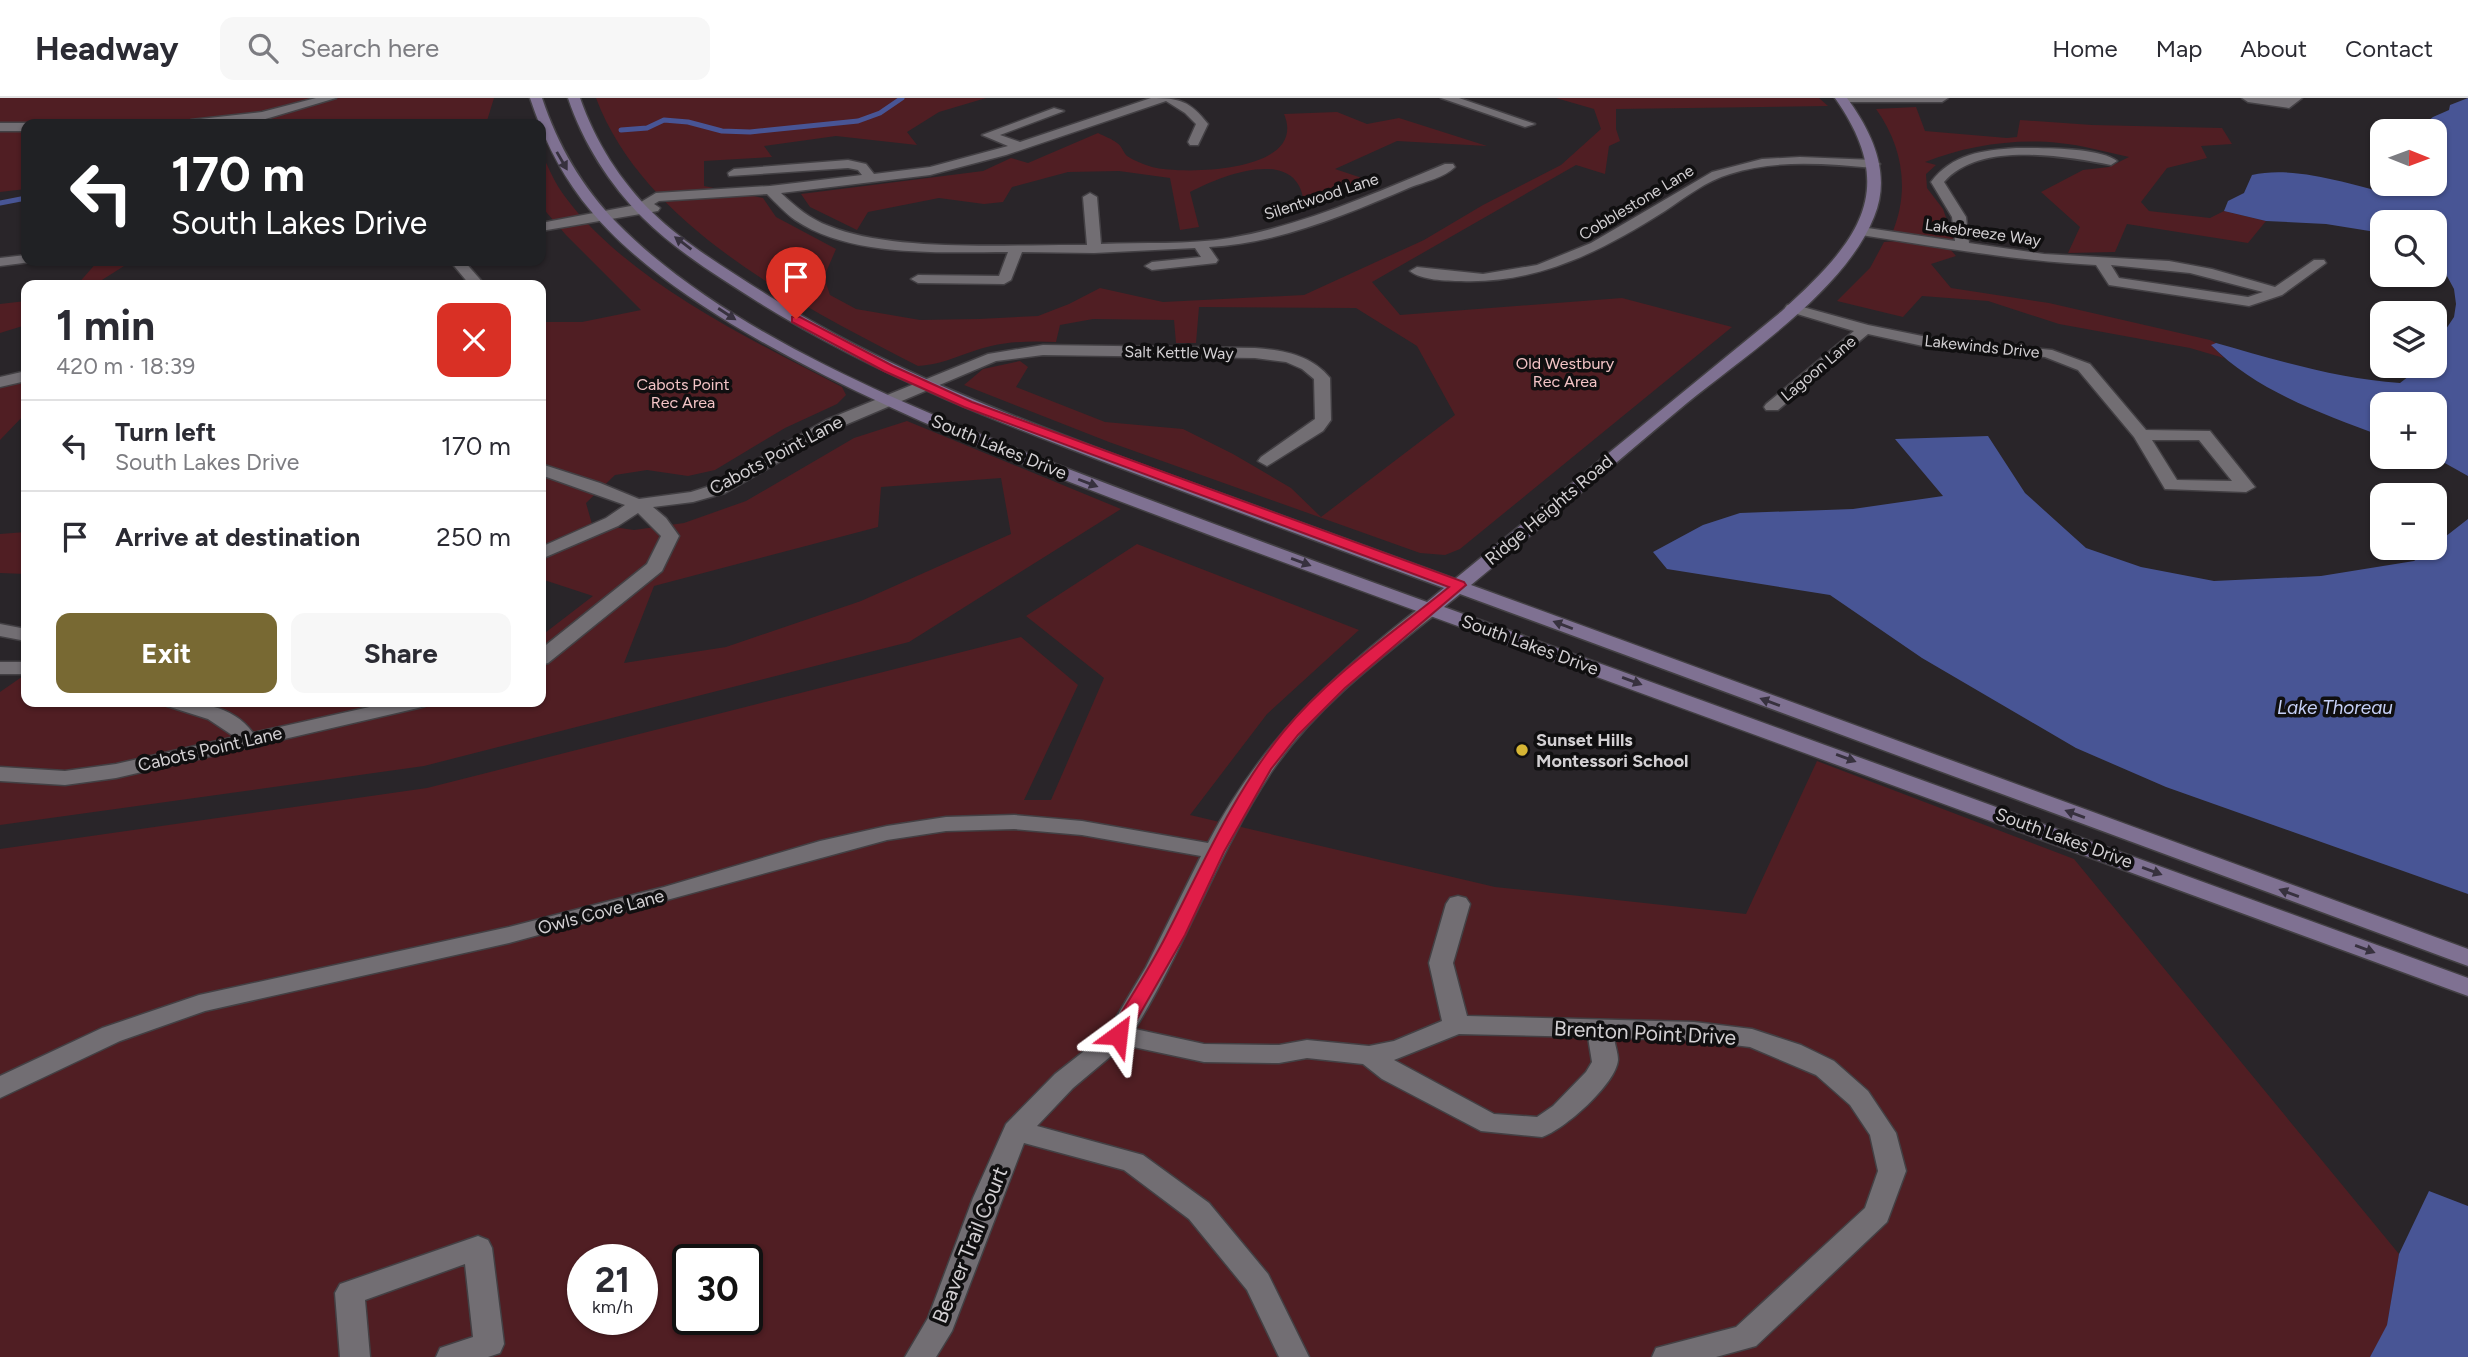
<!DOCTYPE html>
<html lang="en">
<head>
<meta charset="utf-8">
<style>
  :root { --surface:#fff; --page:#f7f7f7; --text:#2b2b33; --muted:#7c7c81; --line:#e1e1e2; --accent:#786933 }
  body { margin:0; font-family:Figtree,sans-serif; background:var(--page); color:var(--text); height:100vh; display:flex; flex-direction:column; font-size:26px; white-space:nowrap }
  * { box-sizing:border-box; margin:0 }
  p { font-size:23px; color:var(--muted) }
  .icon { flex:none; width:38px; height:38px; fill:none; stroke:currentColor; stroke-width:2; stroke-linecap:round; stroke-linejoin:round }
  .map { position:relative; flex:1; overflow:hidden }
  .sheet { position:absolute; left:21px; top:182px; width:525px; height:427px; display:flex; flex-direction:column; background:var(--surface); border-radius:14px; box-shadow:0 2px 5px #0004 }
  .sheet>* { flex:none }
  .guide { position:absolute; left:21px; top:21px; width:525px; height:147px; border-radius:14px; box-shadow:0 2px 5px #0004; background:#202124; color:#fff; overflow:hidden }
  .needle { width:46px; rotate:91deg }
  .controls { position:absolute; left:2370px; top:21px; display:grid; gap:14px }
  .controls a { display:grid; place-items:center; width:77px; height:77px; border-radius:14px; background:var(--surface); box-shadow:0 2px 5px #0004; font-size:35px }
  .speed { position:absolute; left:567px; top:1146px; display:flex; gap:14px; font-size:35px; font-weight:700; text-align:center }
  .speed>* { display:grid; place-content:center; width:91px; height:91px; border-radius:50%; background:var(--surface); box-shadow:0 2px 5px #0004; line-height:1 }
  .speed small { font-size:18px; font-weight:400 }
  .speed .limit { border:4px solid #111; border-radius:10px; background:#fff; color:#111 }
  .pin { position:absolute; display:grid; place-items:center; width:60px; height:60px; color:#fff; margin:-72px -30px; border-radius:50% 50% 50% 0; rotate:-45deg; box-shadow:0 0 7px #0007 }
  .pin .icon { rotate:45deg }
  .me { position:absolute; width:77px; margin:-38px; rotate:30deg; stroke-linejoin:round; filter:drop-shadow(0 0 5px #0008) }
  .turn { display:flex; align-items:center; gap:24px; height:147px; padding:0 35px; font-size:32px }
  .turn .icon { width:91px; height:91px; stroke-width:2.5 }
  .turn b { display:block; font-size:49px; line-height:60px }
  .round { display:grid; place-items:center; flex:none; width:74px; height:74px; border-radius:14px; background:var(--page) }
  .headline { display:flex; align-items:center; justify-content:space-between; height:119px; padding:0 35px }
  h1 { font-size:42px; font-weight:700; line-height:52px }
  .primary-button { display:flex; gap:14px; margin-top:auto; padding:14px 35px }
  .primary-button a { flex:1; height:80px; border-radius:14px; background:var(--accent); color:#fff; font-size:28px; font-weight:700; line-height:80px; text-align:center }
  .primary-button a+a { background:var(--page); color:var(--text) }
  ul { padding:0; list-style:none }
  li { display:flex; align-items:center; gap:21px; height:91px; padding:0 35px; border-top:2px solid var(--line) }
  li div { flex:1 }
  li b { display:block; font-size:26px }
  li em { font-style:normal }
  header { display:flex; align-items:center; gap:42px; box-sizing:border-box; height:98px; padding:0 35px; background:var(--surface); border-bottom:2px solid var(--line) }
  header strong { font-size:33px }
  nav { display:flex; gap:38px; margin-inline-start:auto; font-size:24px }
  .search { width:490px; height:63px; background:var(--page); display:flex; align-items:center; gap:18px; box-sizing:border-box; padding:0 24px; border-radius:14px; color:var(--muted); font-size:26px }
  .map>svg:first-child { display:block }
  .green { fill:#501e23; fill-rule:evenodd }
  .water { fill:#485595 }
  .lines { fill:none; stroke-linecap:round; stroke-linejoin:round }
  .stream { stroke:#485595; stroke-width:5 }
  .street-casing { stroke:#434044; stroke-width:3 }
  .secondary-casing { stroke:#434044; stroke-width:3 }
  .street { fill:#726e73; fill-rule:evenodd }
  .secondary { fill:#7f7192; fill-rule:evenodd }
  .oneway { fill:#37313e }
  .route { fill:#e11d48; stroke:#92132f; stroke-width:2 }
  .poi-dot { fill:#d6b534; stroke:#100f10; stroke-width:2.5 }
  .labels { text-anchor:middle; stroke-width:7; stroke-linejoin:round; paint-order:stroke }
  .far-street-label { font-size:16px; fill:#d3d0d3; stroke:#100f10 }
  .far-park-label { font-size:16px; fill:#f3c4c6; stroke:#100f10 }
  .street-label { font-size:18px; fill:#d3d0d3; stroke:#100f10 }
  .poi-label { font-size:18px; font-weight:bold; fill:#d3d0d3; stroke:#100f10; text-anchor:start }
  .water-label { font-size:19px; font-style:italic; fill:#c6d0f6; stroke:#100f10 }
  .near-street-label { font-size:21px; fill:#d3d0d3; stroke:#100f10 }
</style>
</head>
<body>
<header>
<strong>Headway</strong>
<div class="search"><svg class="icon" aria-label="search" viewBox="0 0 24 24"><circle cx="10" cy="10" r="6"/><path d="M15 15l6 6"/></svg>Search here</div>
<nav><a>Home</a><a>Map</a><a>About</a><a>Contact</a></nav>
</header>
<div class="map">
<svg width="2468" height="1259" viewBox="0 0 2468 1259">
  <rect width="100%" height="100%" fill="#292529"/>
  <path class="green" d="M 0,0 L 494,0 L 486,26 L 26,26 L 26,91 L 0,94 Z
    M 596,0 L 986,0 L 939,14 L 907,34 L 917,47 L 836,38 L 764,48 L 772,59 L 704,63 L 704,88 L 763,100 L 776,119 L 836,151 L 824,179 L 830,197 L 856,211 L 920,222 L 979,221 L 1038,218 L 1069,206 L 1100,190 L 1163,204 L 1304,197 L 1424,142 L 1483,107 L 1561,67 L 1601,31 L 1594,11 L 1556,0 L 1819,0 L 1828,8 L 1616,11 L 1616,31 L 1620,43 L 1609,48 L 1605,76 L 1576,67 L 1372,184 L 1400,217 L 1622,200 L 1732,229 L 1460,451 L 1445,457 L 1420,455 L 1109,344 L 964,287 L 983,271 L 1020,263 L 1028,269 L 1016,289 L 1105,324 L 1183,331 L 1233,356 L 1291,390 L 1321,419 L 1455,317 L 1417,248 L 1356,210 L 1199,209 L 1196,245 L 1176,245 L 1174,222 L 1093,221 L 1060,227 L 1056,244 C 1034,243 1013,243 991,248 C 964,254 947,266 918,268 C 801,208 644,128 596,0 Z
    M 1916,9 L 1925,33 L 2007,40 L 2017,39 L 2020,22 L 2092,27 L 2222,30 L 2232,46 L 2201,48 L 2207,60 L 2167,70 L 2141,104 L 2149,113 L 2210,120 L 2224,113 L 2266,123 L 2248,145 L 2127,126 L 2115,154 L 2068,155 L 2080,129 L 2041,94 L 2083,72 L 2109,69 L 2129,59 C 2106,54 2082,47 2059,45 C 2015,40 1965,48 1925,64 L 1936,67 L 1926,76 L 1927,90 L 1943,111 L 1954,142 L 1893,133 C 1910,91 1902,47 1876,11 Z
    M 1337,14 L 1367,26 L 1399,20 L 1487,48 L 1397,43 L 1335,71 L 1374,84 L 1304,107 C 1300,46 1222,77 1190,94 L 1199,129 L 1180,132 L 1170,80 L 1119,73 L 1068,74 L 1012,89 L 1003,104 L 984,106 L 939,100 L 868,114 L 857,132 L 810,109 L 801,96 L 983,73 L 1011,60 L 1028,65 L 1098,35 C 1104,38 1112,41 1117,45 C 1122,48 1123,54 1127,58 C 1133,62 1145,67 1152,69 C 1184,77 1309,75 1284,16 Z
    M 541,53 C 548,69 555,86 566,100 C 629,184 750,241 842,289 L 846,297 L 837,306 L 785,330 L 715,372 L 688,378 L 647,372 L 615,377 L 586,405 L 592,426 L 634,432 L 684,425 L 746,403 L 854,340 L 907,323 L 1121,411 L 909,544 L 424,668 L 0,727 L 0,594 L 26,576 L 26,604 L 541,604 L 541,538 L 593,498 L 541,481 L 541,380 L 547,374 L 541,371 L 541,224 L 582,224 L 641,212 L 566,137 L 541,108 ZM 1001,380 L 1011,436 L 861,503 L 726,549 L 624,565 L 654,488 L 878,429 L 881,389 Z
    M 1897,143 L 1950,151 L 1956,158 L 1931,166 L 1951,190 L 2049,205 L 2210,242 L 2216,245 L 2212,248 L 2224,260 L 2190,250 L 2059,226 L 1988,203 L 1922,198 L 1903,219 L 1837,203 L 1870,170 L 1884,144 Z
    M 98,163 L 132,163 L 94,187 L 77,187 Z
    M 26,203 L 26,227 L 0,235 L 0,206 Z
    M 26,274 L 26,315 L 0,342 L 0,280 Z
    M 26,434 L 26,476 L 0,475 L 0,436 Z
    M 1137,446 L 1359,532 L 1267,616 L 1190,717 L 1495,789 L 1746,816 L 1817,663 L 2074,761 L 2399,1156 L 2387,1228 L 2370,1259 L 0,1259 L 0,751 L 427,690 L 1021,539 L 1078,587 L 1024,702 L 1051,702 L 1104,580 L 1026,518 ZM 583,1162 L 642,1162 L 642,1222 L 583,1222 ZM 688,1162 L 747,1162 L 747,1222 L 688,1222 Z"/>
  <path class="water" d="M 2468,0 L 2468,378 L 2434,359 L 2434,306 L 2382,306 L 2382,338 C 2323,316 2256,293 2211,247 L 2216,245 C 2276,262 2338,281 2400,285 L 2422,268 L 2434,268 L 2434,249 L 2454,219 L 2456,206 L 2454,191 L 2434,154 L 2434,124 L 2382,124 L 2382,135 L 2326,126 L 2266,123 L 2224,113 L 2228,103 L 2244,95 L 2252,77 C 2295,67 2352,87 2394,97 L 2399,86 L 2434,86 L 2434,33 L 2415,33 L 2433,19 L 2449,12 L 2450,7 Z
    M 1988,338 L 2025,395 L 2086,450 L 2141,469 L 2214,483 L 2321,478 L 2414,463 L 2468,421 L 2468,796 L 2166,689 L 2076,650 L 1922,560 L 1830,497 L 1667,471 L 1653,454 L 1703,427 L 1740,415 L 1853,411 L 1943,398 L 1895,341 Z
    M 2429,1093 L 2468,1108 L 2468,1259 L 2370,1259 L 2387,1227 L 2399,1156 Z"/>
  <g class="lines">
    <path class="stream" d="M 621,32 L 647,30 L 664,22 L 688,24 L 722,33 L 750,34 L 858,23 L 880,15 L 902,0
      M 0,105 L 26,100"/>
    <defs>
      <path id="street" d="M 316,0 L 336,0 L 262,22 L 221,26 L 185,26 L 191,22 L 262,14 Z
        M 1151,0 C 1180,0 1190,3 1208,26 L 1198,47 L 1190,47 L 1188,44 L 1196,26 L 1185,15 L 1166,3 L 1006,57 L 930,77 L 781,95 C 796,109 810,121 829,128 C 894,155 1014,146 1087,147 L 1083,99 L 1090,95 L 1097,99 L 1101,146 C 1143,144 1188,147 1230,140 C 1304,127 1375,95 1445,66 L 1453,66 L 1455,69 C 1445,79 1425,84 1411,89 C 1348,116 1277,146 1209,149 L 1218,162 L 1216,165 L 1152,172 L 1145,168 L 1152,164 L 1201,159 L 1195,150 L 1094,155 L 1022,154 L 1011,182 L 1004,186 L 918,185 L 911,181 L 918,177 L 999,178 L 1008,154 C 943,154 851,160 795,122 C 785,115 776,105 767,96 L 659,103 L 654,106 L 660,110 L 658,113 L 541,133 L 541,125 L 636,107 L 656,95 L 770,88 L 862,77 L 858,72 L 848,70 L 729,78 L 728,75 L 734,71 L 848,62 L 866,66 L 874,76 L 930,69 L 1008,48 L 982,37 L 1054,10 L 1064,13 L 1000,37 L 1020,44 Z
        M 1441,0 L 1459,0 L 1535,26 L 1525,29 Z
        M 1835,0 L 1948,0 L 1942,4 L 1841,4 Z
        M 2242,0 L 2302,0 L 2289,10 L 2248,4 Z
        M 0,25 L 26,25 L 30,26 L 26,26 L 26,33 L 0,33 Z
        M 2016,50 C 2040,50 2099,49 2117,63 L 2111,67 C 2063,58 1979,43 1944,84 L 1966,119 L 1969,145 L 2044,156 L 2169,163 L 2212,171 L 2275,189 L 2314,162 L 2324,162 L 2326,165 L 2282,197 L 2249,208 L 2109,187 L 2096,167 C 2017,163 1940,149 1861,137 L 1854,133 L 1861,129 L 1955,143 L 1952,119 L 1931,84 C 1952,56 1983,52 2016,50 ZM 2111,167 L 2190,175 L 2263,194 L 2248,199 L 2119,180 Z
        M 1800,59 L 1874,62 L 1880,66 L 1874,70 C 1827,66 1776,61 1730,76 C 1706,83 1686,99 1665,113 C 1602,153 1538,186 1461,183 C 1447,183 1420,182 1410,173 L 1417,169 L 1483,176 L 1537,167 L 1591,145 L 1712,74 L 1762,61 Z
        M 26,157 L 26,163 L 31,164 L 0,168 L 0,160 Z
        M 450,163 L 464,163 L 485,187 L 470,187 Z
        M 1792,206 L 1868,227 L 1932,240 L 2052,252 L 2090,266 L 2146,332 L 2210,333 L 2255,389 L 2246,394 L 2165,391 L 2134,339 L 2078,272 L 2045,259 L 1932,250 L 1868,236 L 1778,312 L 1766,312 L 1764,309 L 1766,306 L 1854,233 L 1787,213 L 1785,210 L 1787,207 ZM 2152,342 L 2199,342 L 2232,383 L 2177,382 Z
        M 1043,247 L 1255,250 C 1283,252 1312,257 1330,280 L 1331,322 L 1323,333 L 1267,368 L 1258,363 L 1261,359 L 1315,321 L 1314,281 L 1302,271 L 1286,264 L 1255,260 L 1043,257 L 996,263 L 838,330 L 725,395 L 693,404 L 653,409 L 666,420 L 679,438 L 662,473 L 548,565 L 541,567 L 541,551 L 647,466 L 661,438 L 638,415 L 618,428 L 541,461 L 541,449 L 606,420 L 625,407 L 541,377 L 541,366 L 600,385 L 639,401 L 691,394 L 713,387 L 826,322 L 988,256 Z
        M 26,273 L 26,283 L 0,289 L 0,279 Z
        M 1430,505 L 1437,507 L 1440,511 L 1437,515 C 1378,562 1315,610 1272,673 C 1218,754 1186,848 1135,931 L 1204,946 L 1279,947 L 1307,942 L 1369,948 L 1394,943 L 1442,923 L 1429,865 L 1446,806 L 1450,800 L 1458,798 L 1466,800 L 1470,806 L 1453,865 L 1467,918 L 1694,924 L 1752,931 L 1801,947 L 1834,963 L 1868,993 L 1896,1035 L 1906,1073 L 1887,1124 L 1756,1248 L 1716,1259 L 1652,1259 L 1656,1250 L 1736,1229 L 1865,1110 L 1878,1073 L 1870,1037 L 1850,1007 L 1816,977 L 1750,949 L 1694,942 L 1614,940 C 1615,947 1618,955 1618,962 C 1616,986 1564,1032 1542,1039 L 1481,1033 L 1382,981 L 1363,966 L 1307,960 L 1279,965 L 1204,964 L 1124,947 L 1073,990 L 1037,1028 L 1143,1057 L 1209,1105 L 1268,1176 L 1309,1259 L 1279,1259 L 1247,1192 L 1189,1121 L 1124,1072 L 1024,1045 L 952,1233 L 936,1259 L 905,1259 L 928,1220 L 973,1100 L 1006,1026 L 1055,976 L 1092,947 L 1111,928 L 1146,869 L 1201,758 L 1082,737 L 1014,731 L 946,733 L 887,742 L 509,845 L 205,913 L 120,943 L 0,1000 L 0,978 L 102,930 L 199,897 L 509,829 L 664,789 L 820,743 L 887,728 L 946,719 L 1014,717 L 1082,723 L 1208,745 C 1262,641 1332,578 1423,507 ZM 1459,936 L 1588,939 L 1592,964 L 1586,974 L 1553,1008 L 1537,1019 L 1494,1016 L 1394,962 Z
        M 0,526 L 26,531 L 26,543 L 0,538 Z
        M 0,564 L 26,564 L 26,576 L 0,576 Z
        M 164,604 C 197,604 232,606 253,635 L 392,604 L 428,604 L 425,608 L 418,610 L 116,680 L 65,687 L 0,683 L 0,669 L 65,673 L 116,666 L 235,639 L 208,621 L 167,608 Z
        M 478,1138 L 488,1142 L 492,1150 L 504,1246 L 500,1255 L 488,1259 L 436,1259 L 440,1250 L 473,1239 L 465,1166 L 365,1202 L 370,1259 L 340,1259 L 335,1195 L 340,1186 Z"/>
      <path id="secondary" d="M 530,0 L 542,0 C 558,48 582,89 617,125 C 724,234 905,307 1045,362 C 1172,411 1300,458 1427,504 L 1444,490 C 1343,453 1243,416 1142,378 C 1010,329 878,279 758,204 C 719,179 676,153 643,120 C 610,87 583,45 568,0 L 580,0 C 595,43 620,83 653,115 C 686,147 730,173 769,198 C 889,273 1021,322 1153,371 C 1254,407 1355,444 1455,481 L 1782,213 C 1855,146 1902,95 1835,0 L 1847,0 C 1872,34 1892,76 1874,119 C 1845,192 1747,256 1687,305 C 1615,365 1544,427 1471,487 L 2468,851 L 2468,868 L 1460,496 L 1444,509 L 2468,880 L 2468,898 L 1215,439 C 1056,379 893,321 745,234 C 686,199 625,157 582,102 C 557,69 542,36 530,0 Z"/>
    </defs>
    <use href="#street" class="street-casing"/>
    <use href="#secondary" class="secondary-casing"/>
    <use href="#street" class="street"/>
    <use href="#secondary" class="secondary"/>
  </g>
  <defs><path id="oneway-solid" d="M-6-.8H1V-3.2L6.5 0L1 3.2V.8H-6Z" transform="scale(1.75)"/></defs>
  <g class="oneway">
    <use href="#oneway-solid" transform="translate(562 63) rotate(60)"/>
    <use href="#oneway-solid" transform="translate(683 145) rotate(-143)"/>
    <use href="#oneway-solid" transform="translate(727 216) rotate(33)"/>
    <use href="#oneway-solid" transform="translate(1088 385) rotate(21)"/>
    <use href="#oneway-solid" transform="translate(1301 464) rotate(20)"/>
    <use href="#oneway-solid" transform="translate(1563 527) rotate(-159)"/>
    <use href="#oneway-solid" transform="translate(1632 583) rotate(20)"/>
    <use href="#oneway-solid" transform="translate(1770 604) rotate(-160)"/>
    <use href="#oneway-solid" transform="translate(1846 660) rotate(20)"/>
    <use href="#oneway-solid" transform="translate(2075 716) rotate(-160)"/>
    <use href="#oneway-solid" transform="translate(2152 773) rotate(20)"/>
    <use href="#oneway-solid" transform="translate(2289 795) rotate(-160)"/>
    <use href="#oneway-solid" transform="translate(2365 851) rotate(20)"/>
  </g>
  <path class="route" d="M 792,219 L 800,219 L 893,268 L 972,304 L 1464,484 L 1466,487 L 1345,590 L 1298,637 L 1271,671 L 1224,754 L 1185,837 L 1125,942 L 1111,942 L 1108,937 C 1128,903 1150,870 1167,836 C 1203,766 1234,694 1284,633 C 1330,577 1394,534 1449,489 L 964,309 L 884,273 L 792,224 Z"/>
  <circle class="poi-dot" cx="1522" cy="652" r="7"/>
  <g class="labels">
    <g class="far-street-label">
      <text transform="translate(1321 98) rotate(-18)" y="6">Silentwood Lane</text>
      <text transform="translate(1636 104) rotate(-31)" y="6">Cobblestone Lane</text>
      <text transform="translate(1983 134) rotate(8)" y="6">Lakebreeze Way</text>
      <text transform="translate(1982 248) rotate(6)" y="6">Lakewinds Drive</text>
      <text transform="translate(1179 254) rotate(1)" y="6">Salt Kettle Way</text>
      <text transform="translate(1818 270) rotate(-40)" y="6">Lagoon Lane</text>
    </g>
    <g class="far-park-label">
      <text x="1565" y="271">Old Westbury<tspan x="1565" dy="18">Rec Area</tspan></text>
      <text x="683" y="292">Cabots Point<tspan x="683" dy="18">Rec Area</tspan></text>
    </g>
    <g class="street-label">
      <text transform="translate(999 349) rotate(22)" y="6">South Lakes Drive</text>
      <text transform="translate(776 357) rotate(-28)" y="6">Cabots Point Lane</text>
      <text transform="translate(1549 412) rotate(-40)" y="6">Ridge Heights Road</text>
      <text transform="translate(1530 547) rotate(20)" y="6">South Lakes Drive</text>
      <text transform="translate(210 651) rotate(-13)" y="6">Cabots Point Lane</text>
      <text transform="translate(2064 740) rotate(20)" y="6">South Lakes Drive</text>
      <text transform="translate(601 814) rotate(-15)" y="6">Owls Cove Lane</text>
    </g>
    <g class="poi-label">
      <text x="1536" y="648">Sunset Hills<tspan x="1536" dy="21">Montessori School</tspan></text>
    </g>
    <g class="water-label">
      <text x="2335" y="616">Lake Thoreau</text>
    </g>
    <g class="near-street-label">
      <text transform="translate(1645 935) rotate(3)" y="7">Brenton Point Drive</text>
      <text transform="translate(970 1147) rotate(-68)" y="7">Beaver Trail Court</text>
    </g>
  </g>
</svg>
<div class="controls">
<a><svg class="needle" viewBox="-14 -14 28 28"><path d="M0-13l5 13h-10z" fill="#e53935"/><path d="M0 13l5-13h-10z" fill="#7c7c81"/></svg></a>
<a><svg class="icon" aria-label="search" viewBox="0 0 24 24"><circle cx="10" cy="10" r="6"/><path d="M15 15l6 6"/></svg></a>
<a><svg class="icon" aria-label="layers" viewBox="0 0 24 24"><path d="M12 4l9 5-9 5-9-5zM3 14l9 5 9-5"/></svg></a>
<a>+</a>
<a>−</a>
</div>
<div class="speed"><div>21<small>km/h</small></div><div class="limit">30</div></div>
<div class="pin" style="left:796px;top:221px;background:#d93025"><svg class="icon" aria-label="arrive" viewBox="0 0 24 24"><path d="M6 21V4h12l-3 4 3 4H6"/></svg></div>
<svg class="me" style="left:1118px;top:937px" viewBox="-20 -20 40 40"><path d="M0-17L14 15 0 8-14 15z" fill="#e11d48" stroke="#fff" stroke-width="4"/></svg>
<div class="guide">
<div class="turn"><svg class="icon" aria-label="left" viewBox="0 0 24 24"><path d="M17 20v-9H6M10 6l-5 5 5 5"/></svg><div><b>170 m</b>South Lakes Drive</div></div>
</div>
<section class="sheet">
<div class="headline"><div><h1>1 min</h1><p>420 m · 18:39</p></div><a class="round" style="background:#d93025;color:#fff"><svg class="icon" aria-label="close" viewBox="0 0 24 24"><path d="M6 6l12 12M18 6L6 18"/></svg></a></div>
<ul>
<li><svg class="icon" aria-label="left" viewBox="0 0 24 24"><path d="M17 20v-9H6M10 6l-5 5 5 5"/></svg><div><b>Turn left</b><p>South Lakes Drive</p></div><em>170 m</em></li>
<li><svg class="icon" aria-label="arrive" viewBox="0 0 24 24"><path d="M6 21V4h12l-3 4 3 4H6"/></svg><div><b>Arrive at destination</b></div><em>250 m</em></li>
</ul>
<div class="primary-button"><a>Exit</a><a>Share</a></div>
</section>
</div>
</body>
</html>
